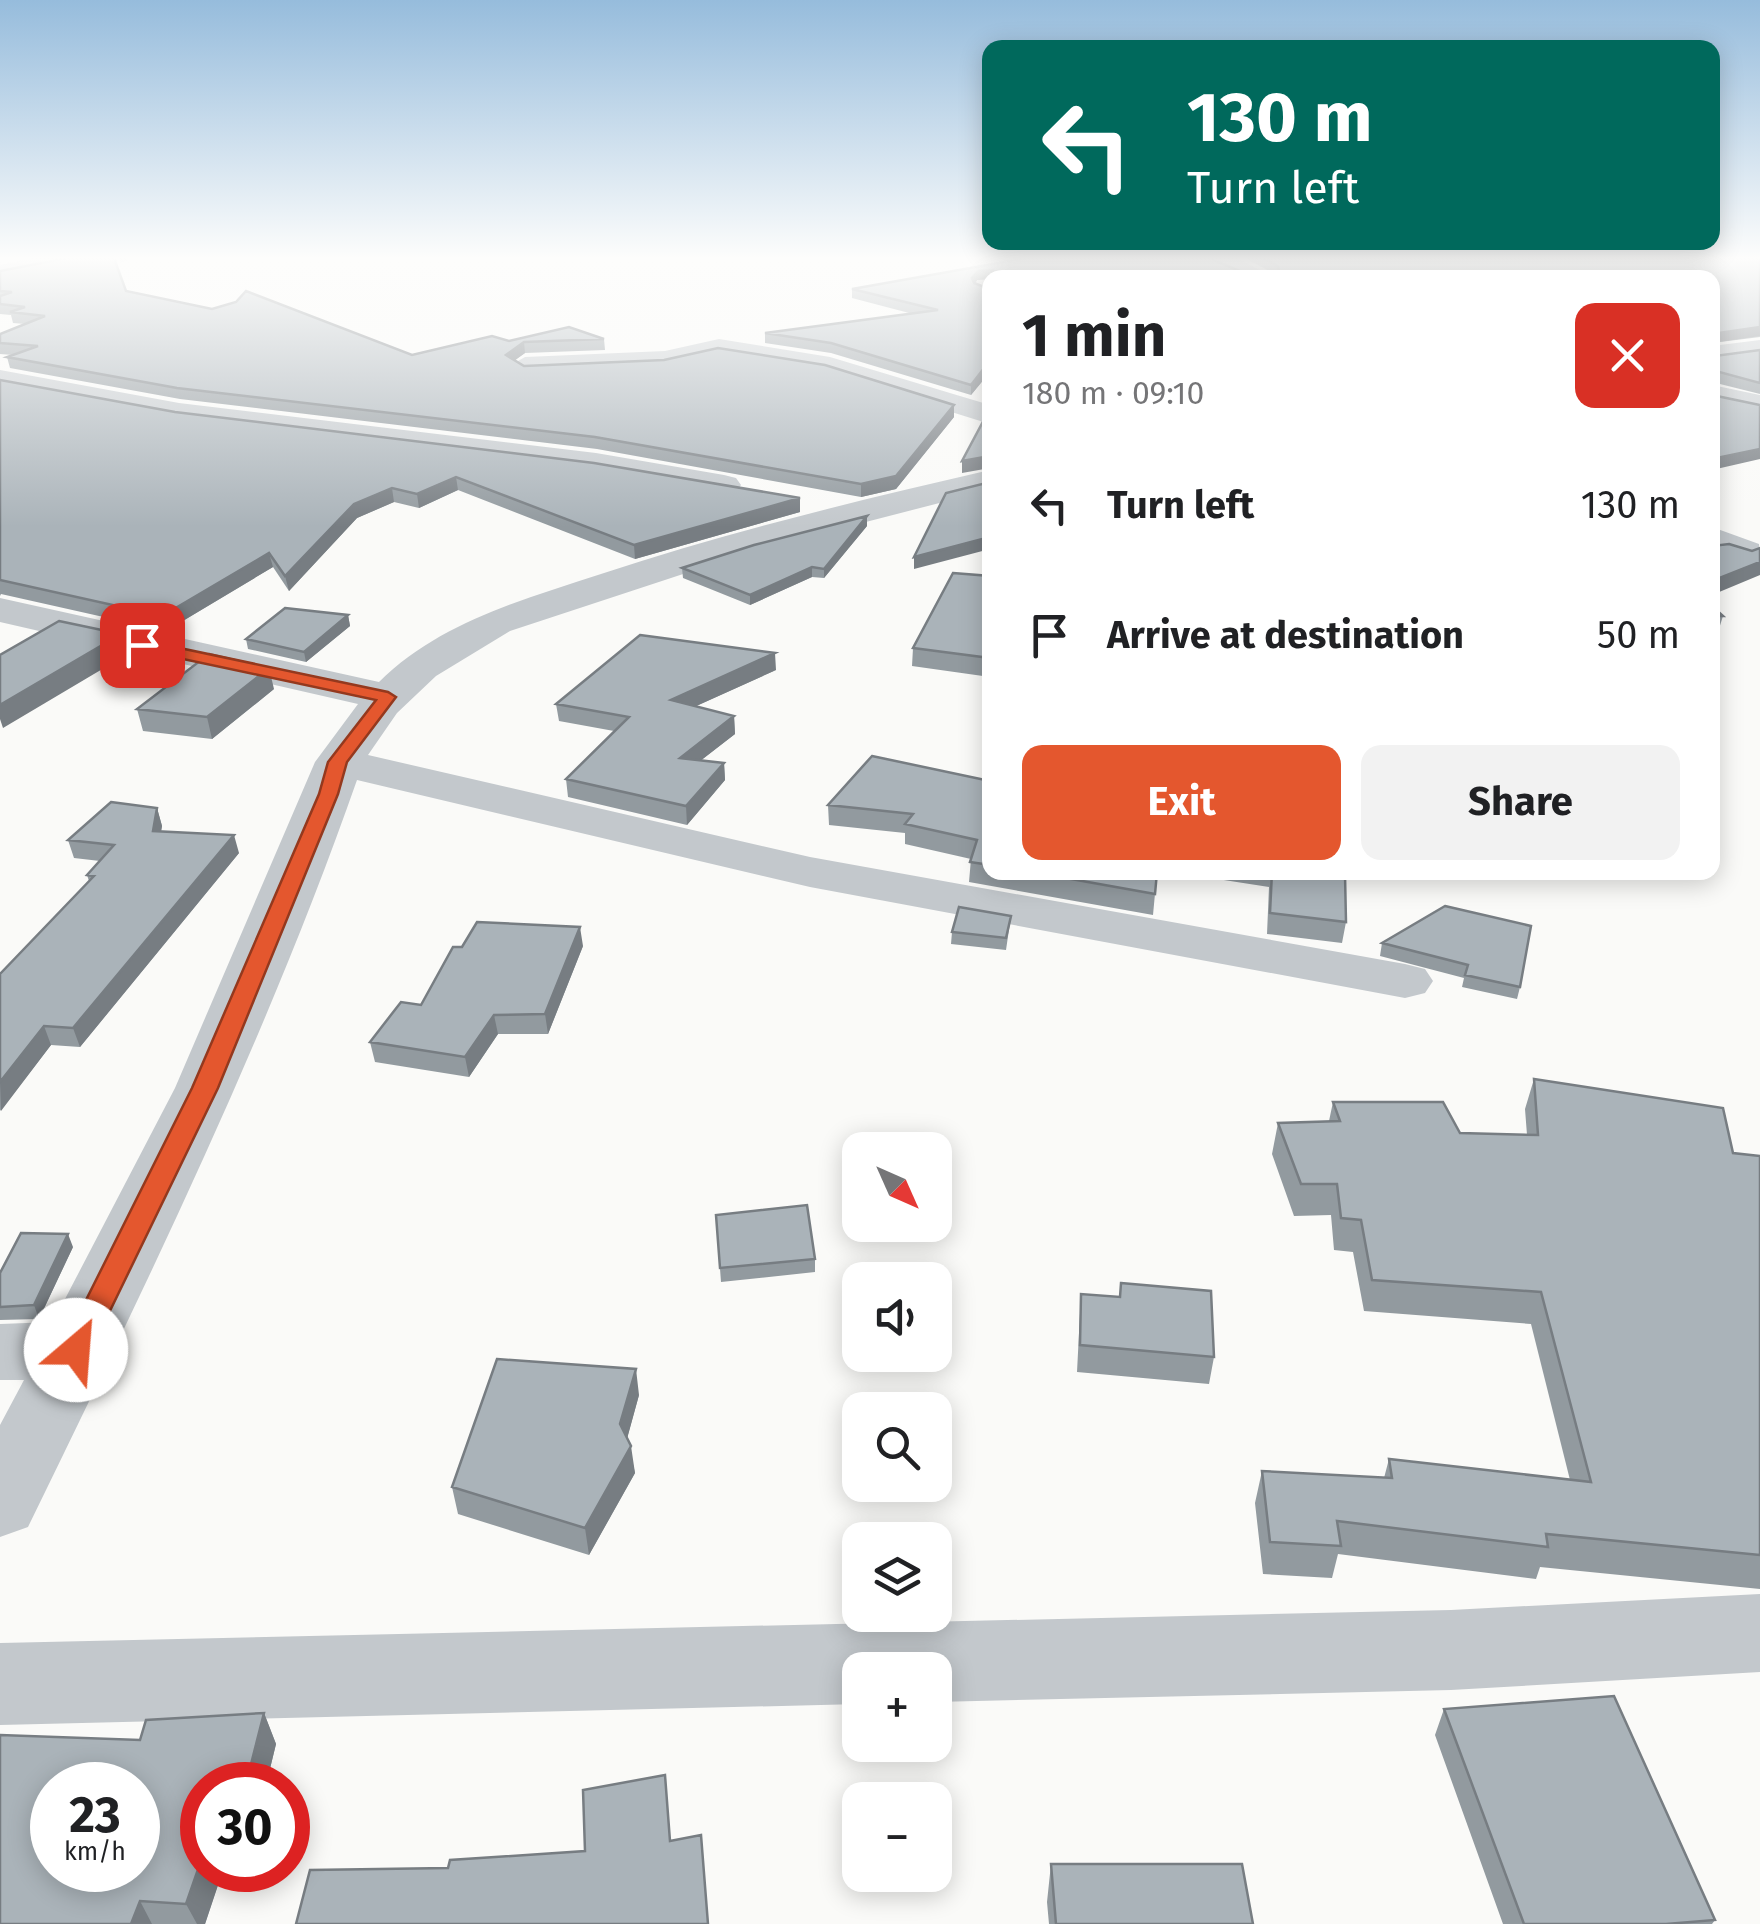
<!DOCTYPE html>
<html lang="en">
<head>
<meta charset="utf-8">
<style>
  :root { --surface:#fff; --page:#f2f2f2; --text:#202124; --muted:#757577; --accent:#e4572e }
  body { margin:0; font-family:"Fira Sans",sans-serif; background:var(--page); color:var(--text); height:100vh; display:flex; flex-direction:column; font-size:38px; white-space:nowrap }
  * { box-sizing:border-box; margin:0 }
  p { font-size:32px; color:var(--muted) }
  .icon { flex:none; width:55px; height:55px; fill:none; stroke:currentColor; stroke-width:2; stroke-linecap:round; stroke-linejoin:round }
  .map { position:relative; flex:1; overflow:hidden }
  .panel { position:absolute; left:982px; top:270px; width:738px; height:610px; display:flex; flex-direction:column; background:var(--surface); border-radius:20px; box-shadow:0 5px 25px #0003 }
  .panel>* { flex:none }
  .hud { position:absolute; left:982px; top:40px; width:738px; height:210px; border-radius:20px; box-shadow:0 5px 25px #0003; background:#00695c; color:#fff; overflow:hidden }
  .needle { width:65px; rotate:135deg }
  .fabs { position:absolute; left:842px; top:1132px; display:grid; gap:20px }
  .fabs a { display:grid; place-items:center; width:110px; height:110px; border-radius:20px; background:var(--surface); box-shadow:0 5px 25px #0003; font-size:50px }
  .speed { position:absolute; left:30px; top:1762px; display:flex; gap:20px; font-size:50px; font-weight:700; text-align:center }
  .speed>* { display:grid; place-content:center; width:130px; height:130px; border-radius:50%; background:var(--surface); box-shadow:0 5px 25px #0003; line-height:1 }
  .speed small { font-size:25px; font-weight:400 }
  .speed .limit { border:15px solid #d22; background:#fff; color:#111 }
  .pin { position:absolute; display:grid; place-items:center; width:85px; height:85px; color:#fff; margin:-42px; border-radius:20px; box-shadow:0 5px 15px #0006 }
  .me { position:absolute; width:110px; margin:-55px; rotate:27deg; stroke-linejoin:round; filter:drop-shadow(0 0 8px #0008) }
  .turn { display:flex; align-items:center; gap:35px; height:210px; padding:0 40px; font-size:45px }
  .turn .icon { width:130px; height:130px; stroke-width:2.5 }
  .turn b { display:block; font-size:70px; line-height:85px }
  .round { display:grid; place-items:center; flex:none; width:105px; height:105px; border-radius:20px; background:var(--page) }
  .summary { display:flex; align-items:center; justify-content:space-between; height:170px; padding:0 40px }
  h1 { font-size:60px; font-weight:700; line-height:75px }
  .cta { display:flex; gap:20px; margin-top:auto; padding:20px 40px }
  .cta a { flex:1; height:115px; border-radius:20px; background:var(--accent); color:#fff; font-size:40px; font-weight:700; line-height:115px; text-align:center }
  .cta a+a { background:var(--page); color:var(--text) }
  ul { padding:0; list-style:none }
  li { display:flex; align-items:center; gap:30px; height:130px; padding:0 40px }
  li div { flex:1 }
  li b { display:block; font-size:38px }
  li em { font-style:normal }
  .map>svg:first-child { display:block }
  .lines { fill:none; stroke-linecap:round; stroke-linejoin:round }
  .street { fill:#c3c8cc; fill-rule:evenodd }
  .rail { stroke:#a2aab0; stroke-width:4; stroke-dasharray:8 4; stroke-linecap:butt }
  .wall { fill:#929a9f }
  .shaded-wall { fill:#777d82 }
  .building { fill:#aab3b9; stroke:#777d82; stroke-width:2.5; fill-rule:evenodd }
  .route { fill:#e4572e; stroke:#94391e; stroke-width:2.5 }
</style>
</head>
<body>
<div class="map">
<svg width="1760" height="1924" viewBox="0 0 1760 1924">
  <rect width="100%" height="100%" fill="#fafaf8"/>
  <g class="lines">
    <path class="street" d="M 33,258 L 77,258 L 73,263 L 0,279 L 0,265 Z
      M 1212,258 L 1237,258 L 1275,278 L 1242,278 L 1214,265 Z
      M 719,339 L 830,357 L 990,405 L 990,424 L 826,373 L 719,355 L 665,367 L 525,373 L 511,365 L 525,357 L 665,351 Z
      M 1760,340 L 1760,356 L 1712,362 L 1712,346 Z
      M 0,370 L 179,403 L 596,453 L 724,475 L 736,478 L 741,485 L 736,492 L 724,495 L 596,473 L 179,421 L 0,388 Z
      M 1712,385 L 1760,395 L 1760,413 L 1712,403 Z
      M 990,470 L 990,490 L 753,551 L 510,631 L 436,676 L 397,713 L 368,755 L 810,857 L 1405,964 L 1425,969 L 1433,981 L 1425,993 L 1405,998 L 810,887 L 357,780 C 267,1037 147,1283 28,1527 L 0,1537 L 0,1425 L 24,1380 L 0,1380 L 0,1324 L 53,1322 L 175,1088 L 315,762 L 358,704 L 0,622 L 0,598 L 379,682 C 440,622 522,600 601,574 C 729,532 859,500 990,470 Z
      M 1712,527 L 1759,544 L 1760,558 L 1746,563 L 1712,551 Z
      M 1760,1594 L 1760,1672 L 1451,1690 L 935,1702 L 935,1670 L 860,1670 L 860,1704 L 0,1725 L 0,1643 L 1451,1610 Z"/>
    <path class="rail" d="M 85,267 L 130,258"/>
  </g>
  <path class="wall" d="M 1027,258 L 1213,258 L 1213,260 L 1242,272 L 1271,272 L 1245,258 L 1760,258 L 1760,337 L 1712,343 L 1712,278 L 990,278 L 990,279 L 977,280 L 975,284 L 990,289 L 990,381 L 985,378 L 971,395 L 831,353 L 765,343 L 765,333 L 913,314 L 852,298 L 852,289 Z
    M 0,271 L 126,291 L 412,355 L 509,341 L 604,339 L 605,350 L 525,353 L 515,360 L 524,366 L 954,417 L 896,489 L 861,497 L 597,449 L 180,399 L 10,368 L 7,357 L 13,355 L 0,354 L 0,334 L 25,324 L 13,323 L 11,315 L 0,314 Z
    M 1760,350 L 1760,394 L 1712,382 L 1712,353 L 1715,356 Z
    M 0,380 L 175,412 L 800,512 L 635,559 L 458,490 L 419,508 L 394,502 L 357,518 L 289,591 L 273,567 L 166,631 L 1,594 L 0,596 Z
    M 867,526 L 824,578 L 812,577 L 750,605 L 683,578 L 682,568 Z
    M 990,576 L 990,677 L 912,666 L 913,648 Z
    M 1712,606 L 1723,616 L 1718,632 L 1712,632 Z
    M 348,615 L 350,626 L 306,662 L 248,649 L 246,639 Z
    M 776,670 L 696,706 L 734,716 L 735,734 L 701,760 L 724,763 L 725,780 L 687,825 L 568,797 L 566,779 L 614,731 L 559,721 L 556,704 Z
    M 274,689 L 212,739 L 143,731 L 137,709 Z
    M 990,781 L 990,872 L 1157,872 L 1153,915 L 969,882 L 971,859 L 905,844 L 905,833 L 829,825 L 828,805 Z
    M 157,808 L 162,826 L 161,831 L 239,853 L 80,1047 L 51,1045 L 0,1111 L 0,974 L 89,881 L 87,875 L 100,861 L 74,858 L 68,840 Z
    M 1172,872 L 1333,872 L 1346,922 L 1342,943 L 1267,934 L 1269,887 Z
    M 1445,906 L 1520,987 L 1517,999 L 1462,987 L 1464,978 L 1380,956 L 1382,943 Z
    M 1011,916 L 1006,950 L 951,944 L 952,932 Z
    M 583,946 L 548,1034 L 498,1034 L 469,1077 L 375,1062 L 370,1042 L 421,1005 Z
    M 1534,1079 L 1733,1153 L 1760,1156 L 1760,1589 L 1540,1567 L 1536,1579 L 1338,1554 L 1332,1578 L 1263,1574 L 1255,1503 L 1262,1471 L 1384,1478 L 1389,1459 L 1570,1480 L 1531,1324 L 1364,1311 L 1353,1252 L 1334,1250 L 1331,1215 L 1294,1216 L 1272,1154 L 1278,1123 L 1329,1121 L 1333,1102 L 1460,1133 L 1527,1135 L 1525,1109 Z
    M 716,1215 L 815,1259 L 815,1272 L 721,1282 Z
    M 73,1247 L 39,1319 L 0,1320 L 0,1273 Z
    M 1081,1294 L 1214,1357 L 1209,1384 L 1077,1372 Z
    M 639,1395 L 627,1438 L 635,1473 L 589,1555 L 458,1514 L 452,1487 Z
    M 1444,1709 L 1715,1920 L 1712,1924 L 1503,1924 L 1435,1735 Z
    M 264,1713 L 276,1744 L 266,1785 L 202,1785 L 202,1870 L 223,1870 L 205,1924 L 0,1924 L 140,1740 Z
    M 1051,1864 L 1253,1924 L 1049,1924 L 1047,1902 Z"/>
  <path class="shaded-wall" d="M 993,270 L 992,278 L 990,278 L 990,279 L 977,280 L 972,287 L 972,278 L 978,271 Z
    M 1760,327 L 1760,336 L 1712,343 L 1712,334 Z
    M 524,342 L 525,353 L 507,366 L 506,355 Z
    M 985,367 L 985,378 L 971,395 L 971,385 Z
    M 954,405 L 954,417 L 896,489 L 861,497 L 861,484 Z
    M 1760,449 L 1760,459 L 1712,470 L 1712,459 Z
    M 990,456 L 990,468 L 962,473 L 962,461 Z
    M 456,477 L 458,490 L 419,508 L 417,494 Z
    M 392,488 L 394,502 L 357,518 L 289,591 L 285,576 L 354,504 Z
    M 800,498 L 800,512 L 635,559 L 634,545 Z
    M 867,516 L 867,526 L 824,578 L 824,569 Z
    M 990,537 L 990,549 L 914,569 L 914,557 Z
    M 269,553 L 273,567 L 166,631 L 162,616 Z
    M 1760,562 L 1760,575 L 1712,595 L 1712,581 Z
    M 812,567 L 812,577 L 750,605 L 750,595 Z
    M 348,615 L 350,626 L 306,662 L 304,652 Z
    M 121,634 L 126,655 L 3,728 L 0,719 L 0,705 Z
    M 775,653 L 776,670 L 672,717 L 671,700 Z
    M 269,668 L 274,689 L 212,739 L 207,717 Z
    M 734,716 L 735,734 L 681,776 L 680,758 Z
    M 724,763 L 725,780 L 687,825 L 686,806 Z
    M 157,808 L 162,826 L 158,849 L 153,831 Z
    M 234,835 L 239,853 L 80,1047 L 73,1028 Z
    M 580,927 L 583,946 L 548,1034 L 545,1014 Z
    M 494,1015 L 498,1034 L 469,1077 L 465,1057 Z
    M 44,1026 L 51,1045 L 1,1111 L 0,1082 Z
    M 68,1234 L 73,1247 L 39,1319 L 34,1305 Z
    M 636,1369 L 639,1395 L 624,1450 L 620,1424 Z
    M 631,1446 L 635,1473 L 589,1555 L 585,1528 Z
    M 264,1713 L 276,1744 L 266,1785 L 254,1785 L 249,1772 Z
    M 233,1773 L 238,1785 L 228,1785 Z
    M 202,1858 L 202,1870 L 223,1870 L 205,1924 L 197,1924 L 186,1904 Z
    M 140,1901 L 152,1924 L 131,1924 Z"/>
  <path class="building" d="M 67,258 L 114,258 L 126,291 L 212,309 L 236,302 L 246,291 L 412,355 L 492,336 L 509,341 L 569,327 L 604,339 L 524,342 L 506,355 L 524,366 L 664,360 L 718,348 L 825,365 L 954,405 L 896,476 L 861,484 L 595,437 L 177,388 L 7,357 L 38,346 L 0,343 L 0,334 L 45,316 L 10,312 L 25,307 L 0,304 L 0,296 L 12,292 L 0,291 L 0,271 Z
    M 1027,258 L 1213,258 L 1213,260 L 1242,272 L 1279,271 L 1278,266 L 1263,258 L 1760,258 L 1760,327 L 1712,334 L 1712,278 L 993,278 L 993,270 L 978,271 L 972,278 L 974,283 L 990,289 L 990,370 L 985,367 L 971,385 L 831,343 L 765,333 L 938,310 L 852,289 Z
    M 1760,350 L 1760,383 L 1716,371 L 1712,374 L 1712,353 L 1715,356 Z
    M 0,380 L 175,412 L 594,463 L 800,498 L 634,545 L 456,477 L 417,494 L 392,488 L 354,504 L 285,576 L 269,553 L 162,616 L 0,580 Z
    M 1712,395 L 1760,405 L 1760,449 L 1712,459 Z
    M 990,414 L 990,456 L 962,461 L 986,416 Z
    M 990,482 L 990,537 L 914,557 L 946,493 Z
    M 867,516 L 824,569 L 812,567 L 750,595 L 682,568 L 754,545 Z
    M 1729,544 L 1752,551 L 1760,548 L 1760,562 L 1712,581 L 1712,546 Z
    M 953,573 L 990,576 L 990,658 L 913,648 Z
    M 1712,606 L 1723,616 L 1712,616 Z
    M 285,608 L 348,615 L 304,652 L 246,639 Z
    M 59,621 L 121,634 L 0,705 L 0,655 Z
    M 640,635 L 775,653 L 671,700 L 734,716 L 680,758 L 724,763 L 686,806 L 566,779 L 629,717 L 556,704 Z
    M 209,654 L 269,668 L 207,717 L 137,709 Z
    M 872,756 L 990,781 L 990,865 L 970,862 L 977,840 L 905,824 L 913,814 L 828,805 Z
    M 111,802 L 157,808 L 153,831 L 234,835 L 73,1028 L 44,1026 L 0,1082 L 0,974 L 94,876 L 87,875 L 114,845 L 68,840 Z
    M 1032,872 L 1157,872 L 1155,894 Z
    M 1272,872 L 1345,874 L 1346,922 L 1270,913 Z
    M 1445,906 L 1531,926 L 1520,987 L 1465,975 L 1468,965 L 1382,943 Z
    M 959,907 L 1011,916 L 1006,938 L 952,932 Z
    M 477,922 L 580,927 L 545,1014 L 494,1015 L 465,1057 L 370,1042 L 401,1002 L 421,1005 L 453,947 L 462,947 Z
    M 1534,1079 L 1723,1108 L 1733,1153 L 1760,1156 L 1760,1555 L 1546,1534 L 1548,1547 L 1337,1521 L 1341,1546 L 1270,1542 L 1262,1471 L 1392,1478 L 1389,1459 L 1591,1482 L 1541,1292 L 1372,1280 L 1361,1220 L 1341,1218 L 1337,1184 L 1301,1184 L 1278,1123 L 1340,1121 L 1333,1102 L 1443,1102 L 1460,1133 L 1538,1135 Z
    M 807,1205 L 815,1259 L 720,1268 L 716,1215 Z
    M 21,1233 L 68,1234 L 34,1305 L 0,1307 L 0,1273 Z
    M 1121,1283 L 1211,1291 L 1214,1357 L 1080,1345 L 1081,1294 L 1120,1297 Z
    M 497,1359 L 636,1369 L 620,1424 L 631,1446 L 585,1528 L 452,1487 Z
    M 1614,1696 L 1715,1920 L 1666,1924 L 1524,1924 L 1444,1709 Z
    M 264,1713 L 249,1772 L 233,1773 L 228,1785 L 202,1785 L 202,1858 L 186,1904 L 140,1901 L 131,1924 L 0,1924 L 0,1735 L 140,1740 L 146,1720 ZM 52,1785 L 138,1785 L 138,1870 L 52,1870 Z
    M 665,1775 L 670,1841 L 701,1835 L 708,1924 L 296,1924 L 310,1870 L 448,1868 L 450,1860 L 585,1851 L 583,1790 Z
    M 1051,1864 L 1242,1864 L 1253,1924 L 1056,1924 Z"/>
  <linearGradient id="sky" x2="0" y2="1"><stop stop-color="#96bcdc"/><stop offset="0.49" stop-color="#fdfdfc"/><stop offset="1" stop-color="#fdfdfc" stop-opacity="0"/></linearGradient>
  <rect width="1760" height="527" fill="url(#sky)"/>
  <path class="route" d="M 142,640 L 388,692 L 396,697 L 347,762 L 338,794 L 218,1088 L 91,1350 L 86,1358 L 76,1361 L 65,1358 L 61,1350 L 192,1088 L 319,794 L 328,762 L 376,700 L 136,649 L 136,642 Z"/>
</svg>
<div class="fabs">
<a><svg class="needle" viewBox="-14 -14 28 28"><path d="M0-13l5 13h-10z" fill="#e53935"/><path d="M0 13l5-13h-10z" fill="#757577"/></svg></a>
<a><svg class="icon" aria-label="sound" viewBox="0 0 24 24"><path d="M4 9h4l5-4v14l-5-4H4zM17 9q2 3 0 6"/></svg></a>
<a><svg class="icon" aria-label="search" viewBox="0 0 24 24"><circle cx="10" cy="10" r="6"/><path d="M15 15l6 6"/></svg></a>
<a><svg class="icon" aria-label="layers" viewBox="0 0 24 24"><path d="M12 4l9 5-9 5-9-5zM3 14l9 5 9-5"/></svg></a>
<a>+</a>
<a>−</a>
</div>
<div class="speed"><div>23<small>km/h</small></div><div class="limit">30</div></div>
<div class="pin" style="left:142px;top:645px;background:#d93025"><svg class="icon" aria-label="arrive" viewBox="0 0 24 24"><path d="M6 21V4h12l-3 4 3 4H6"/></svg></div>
<svg class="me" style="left:76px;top:1350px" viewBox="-20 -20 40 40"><circle r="19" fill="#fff"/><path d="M0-13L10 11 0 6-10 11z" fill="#e4572e"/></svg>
<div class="hud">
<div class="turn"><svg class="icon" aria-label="left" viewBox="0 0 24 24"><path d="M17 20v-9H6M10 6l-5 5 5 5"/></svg><div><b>130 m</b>Turn left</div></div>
</div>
<section class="panel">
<div class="summary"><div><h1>1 min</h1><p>180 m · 09:10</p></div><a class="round" style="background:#d93025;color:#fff"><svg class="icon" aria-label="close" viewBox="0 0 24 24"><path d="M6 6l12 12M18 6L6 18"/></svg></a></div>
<ul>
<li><svg class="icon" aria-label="left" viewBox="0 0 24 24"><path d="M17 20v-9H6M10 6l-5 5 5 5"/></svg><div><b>Turn left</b></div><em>130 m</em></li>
<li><svg class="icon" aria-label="arrive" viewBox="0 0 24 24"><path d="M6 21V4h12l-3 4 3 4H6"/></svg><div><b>Arrive at destination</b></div><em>50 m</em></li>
</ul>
<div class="cta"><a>Exit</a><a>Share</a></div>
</section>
</div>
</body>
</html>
